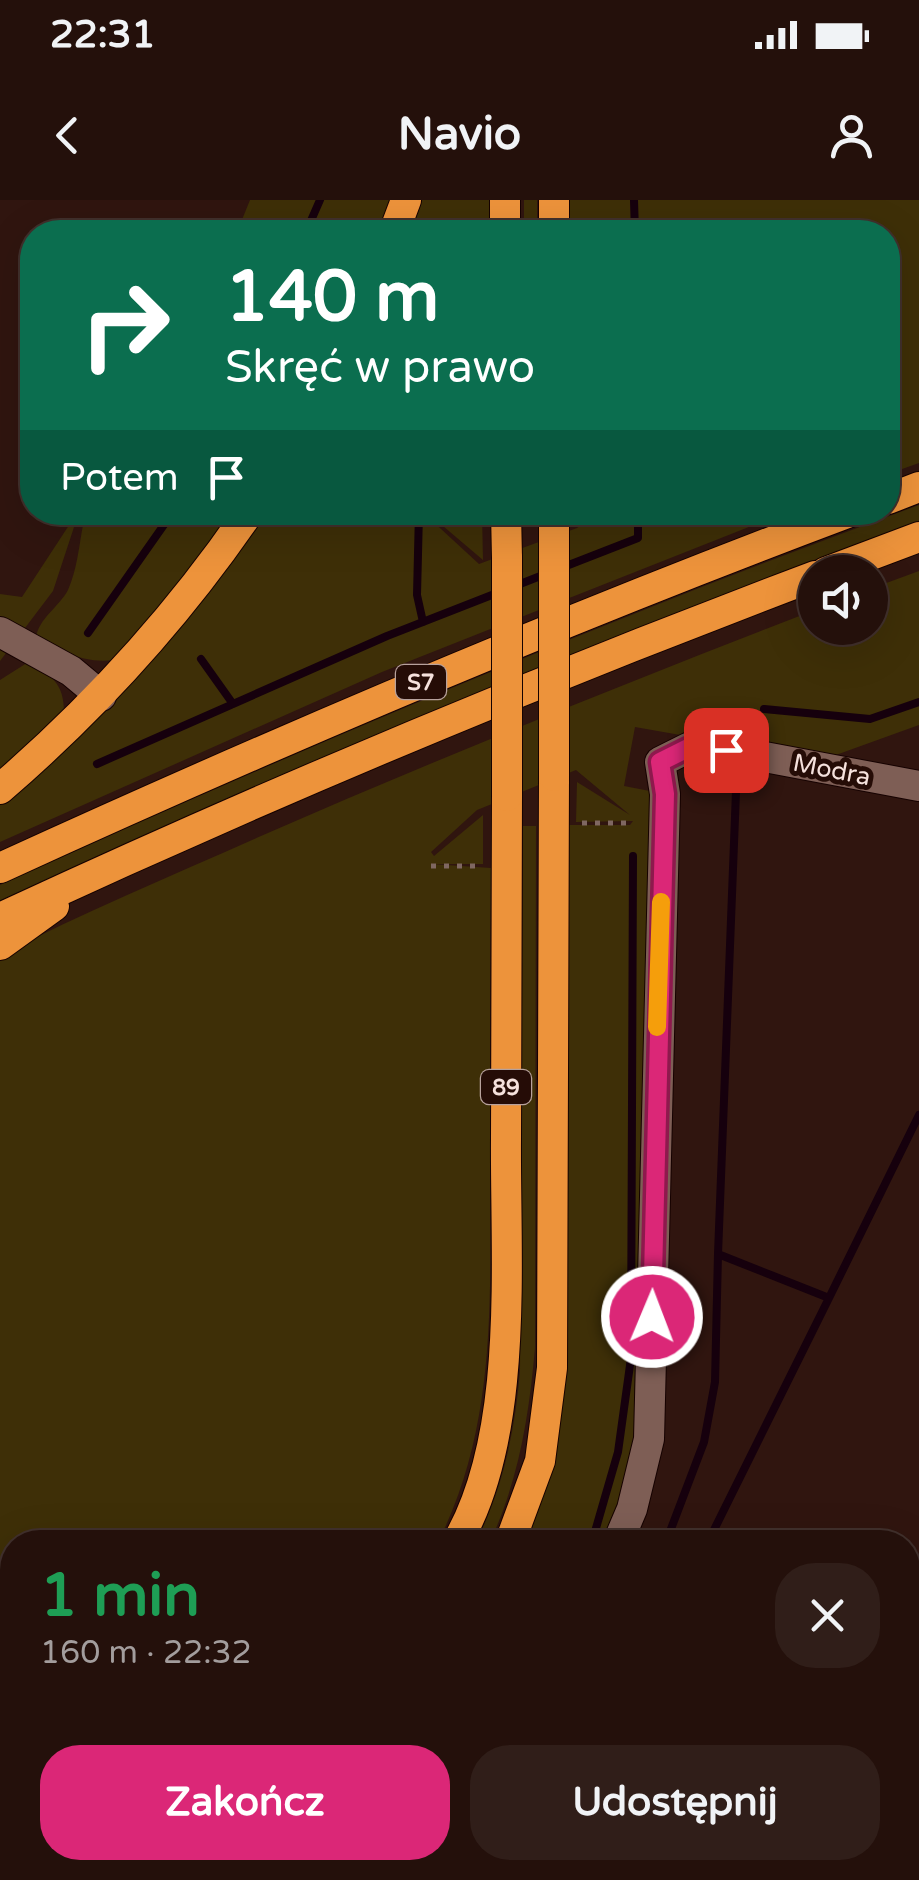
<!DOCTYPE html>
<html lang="pl">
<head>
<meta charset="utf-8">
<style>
  :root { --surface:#24100b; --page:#301e19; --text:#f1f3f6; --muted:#a39d9d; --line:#41302c; --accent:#db2777 }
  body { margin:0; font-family:"Varela Round",sans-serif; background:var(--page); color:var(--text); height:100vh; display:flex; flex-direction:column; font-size:38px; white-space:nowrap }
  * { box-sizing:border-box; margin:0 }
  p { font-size:32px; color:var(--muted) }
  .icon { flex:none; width:55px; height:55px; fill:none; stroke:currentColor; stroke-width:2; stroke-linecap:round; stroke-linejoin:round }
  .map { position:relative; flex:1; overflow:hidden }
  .details { position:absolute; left:0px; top:1330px; width:920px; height:350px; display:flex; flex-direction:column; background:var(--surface); border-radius:40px 40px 0 0; box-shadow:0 10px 40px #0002,0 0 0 2px var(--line) }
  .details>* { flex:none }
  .banner { position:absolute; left:20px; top:20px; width:880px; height:305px; border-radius:40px; box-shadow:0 10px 40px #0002,0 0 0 2px var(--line); background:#0b6e4f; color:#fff; overflow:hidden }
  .fabs { position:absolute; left:798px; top:355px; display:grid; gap:20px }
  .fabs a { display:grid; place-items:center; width:90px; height:90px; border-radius:50%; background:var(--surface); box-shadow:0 10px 40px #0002,0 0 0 2px var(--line); font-size:50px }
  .pin { position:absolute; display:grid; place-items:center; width:85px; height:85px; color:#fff; margin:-42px; border-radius:20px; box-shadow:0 5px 15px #0006 }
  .me { position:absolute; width:110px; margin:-55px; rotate:1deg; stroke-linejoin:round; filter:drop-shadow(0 0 8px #0008) }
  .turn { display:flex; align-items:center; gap:35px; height:210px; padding:0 40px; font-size:45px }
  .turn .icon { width:130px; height:130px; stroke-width:2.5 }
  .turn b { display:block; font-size:70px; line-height:85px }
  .then { display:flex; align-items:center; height:95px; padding:0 40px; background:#0003; gap:20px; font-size:38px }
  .round { display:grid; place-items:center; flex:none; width:105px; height:105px; border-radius:40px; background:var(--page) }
  .head { display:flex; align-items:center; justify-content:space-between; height:170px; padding:0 40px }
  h1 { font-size:60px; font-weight:700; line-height:75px; color:#1e9e55 }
  .primary-button { display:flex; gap:20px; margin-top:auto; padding:20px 40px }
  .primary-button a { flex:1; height:115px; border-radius:40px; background:var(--accent); color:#fff; font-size:40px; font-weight:700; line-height:115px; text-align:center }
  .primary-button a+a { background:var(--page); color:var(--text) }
  .status { display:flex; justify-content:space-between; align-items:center; height:70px; padding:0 50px; background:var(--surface); direction:ltr }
  .status svg { height:28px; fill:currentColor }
  header { display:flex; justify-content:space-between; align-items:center; height:130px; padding:0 40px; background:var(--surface); font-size:45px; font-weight:700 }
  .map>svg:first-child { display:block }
  .green { fill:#3e2f07 }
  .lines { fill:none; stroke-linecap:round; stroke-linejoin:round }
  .stream { stroke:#16000d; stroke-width:8 }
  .minor-casing { stroke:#160200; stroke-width:32 }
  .highway-casing { stroke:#160200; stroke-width:32 }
  .path { stroke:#7f6761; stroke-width:5; stroke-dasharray:5 8; stroke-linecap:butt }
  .minor { stroke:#7e5e55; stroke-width:30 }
  .highway { stroke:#ed933b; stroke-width:30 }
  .highway-bridge-casing { stroke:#160200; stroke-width:32; stroke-linecap:butt }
  .highway-bridge { stroke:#ed933b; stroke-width:30 }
  .route-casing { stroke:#8e194d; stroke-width:25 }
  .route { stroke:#db2777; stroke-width:18 }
  .slow { stroke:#f59e0b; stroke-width:18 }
  .labels { text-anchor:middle; stroke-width:10; stroke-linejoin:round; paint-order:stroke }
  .shield { fill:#250c06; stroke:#b7a19c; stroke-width:2.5 }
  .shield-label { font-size:22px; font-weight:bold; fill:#f5e1dc }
  .street-label { font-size:25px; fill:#f5e1dc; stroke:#250c06 }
</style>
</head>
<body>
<div class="status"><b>22:31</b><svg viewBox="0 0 49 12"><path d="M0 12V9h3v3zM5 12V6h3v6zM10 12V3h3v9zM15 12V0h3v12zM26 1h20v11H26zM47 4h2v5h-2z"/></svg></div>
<header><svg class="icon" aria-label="back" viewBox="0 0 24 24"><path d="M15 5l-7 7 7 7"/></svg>Navio<svg class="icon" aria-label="person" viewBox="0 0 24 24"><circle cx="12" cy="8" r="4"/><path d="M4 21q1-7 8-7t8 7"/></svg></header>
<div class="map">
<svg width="919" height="1680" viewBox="0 0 919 1680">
  <rect width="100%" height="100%" fill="#30150f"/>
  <path class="green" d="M 250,0 L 393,0 L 381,32 L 237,32 Z
    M 419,0 L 491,0 L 491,32 L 407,32 Z
    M 524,0 L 537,0 L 537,32 L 524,32 Z
    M 570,0 L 919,0 L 919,263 L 888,274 L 888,32 L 570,32 Z
    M 919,305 L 919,321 C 607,435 302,564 0,702 L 0,685 C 302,548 607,419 919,305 Z
    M 77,313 L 234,313 L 198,364 L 114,460 C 84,464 62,451 36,438 C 38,419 59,407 68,390 C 77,370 79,346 83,325 L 82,317 L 77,318 L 53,391 L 0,461 L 0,394 L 22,397 Z
    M 263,313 L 482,313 L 483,360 L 430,315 L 428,317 L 479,364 L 577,328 L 595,313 L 784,313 L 382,472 L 0,642 L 0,605 L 49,562 Z
    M 919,371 L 919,525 L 822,560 L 635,527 L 624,586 L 655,592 L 643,1213 L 611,1342 L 527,1342 L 554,1265 L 567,1165 L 569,625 L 630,625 L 633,621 L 576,622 L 577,582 L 630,615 L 576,570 L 477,610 L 431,652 L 434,656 L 483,615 L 483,664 L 431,664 L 491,668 C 490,766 490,865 490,964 C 490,1093 498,1224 438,1342 L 12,1342 L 12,1530 L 0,1527 L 0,756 C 85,711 174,675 261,636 C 444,556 629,482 815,410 L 815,428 L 870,428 L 870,389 Z
    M 30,461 C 52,476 64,484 64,512 L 0,573 L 0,480 Z
    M 523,626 L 536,626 L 535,1148 C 529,1216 519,1279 490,1342 L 476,1342 C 503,1288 515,1231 520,1171 Z
    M 0,1611 L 12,1614 L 12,1668 L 347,1668 L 319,1680 L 0,1680 Z"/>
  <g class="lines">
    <path class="stream" d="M 634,0 L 635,32
      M 306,32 L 320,0
      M 419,312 L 417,395 L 423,422
      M 561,368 L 638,338 L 638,312
      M 515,386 L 548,373
      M 88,433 L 173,312
      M 201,459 L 233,504
      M 764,509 L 870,519 L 919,502
      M 97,564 L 387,436 L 497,393
      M 718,1054 L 737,566
      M 829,1098 L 919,915
      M 592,1342 L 618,1252 L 631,1158 L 633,656
      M 666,1342 L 704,1242 L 715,1182 L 718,1054 L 829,1098 L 708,1342
      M 908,1628 L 919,1634
      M 0,1652 L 12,1653
      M 908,1661 L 919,1667
      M 441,1680 L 459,1668"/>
    <defs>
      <path id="minor" d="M 0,432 L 71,471 L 101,496
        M 618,1342 L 632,1309 L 649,1239 L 665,594 L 660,562 L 688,548 L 706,546 L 919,586
        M 333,1680 L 359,1668"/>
      <path id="highway" d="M 394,32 L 406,0
        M 505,32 L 505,0
        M 554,32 L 554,0
        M 888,299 L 919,287
        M 506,312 L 507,358
        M 554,339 L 554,312
        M 826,372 L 919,337
        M 0,589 C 95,507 178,416 249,312
        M 0,668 C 280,540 562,420 850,312
        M 0,718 C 267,594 539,480 815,376
        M 0,745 L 54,706
        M 457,1342 C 520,1234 505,1061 506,939 C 506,824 506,710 507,596
        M 510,1342 L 540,1261 L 552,1168 L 554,576
        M 0,1545 L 12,1548
        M 0,1593 L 12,1596"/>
    </defs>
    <use href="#minor" class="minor-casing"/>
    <use href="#highway" class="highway-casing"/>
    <path class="path" d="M 582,623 L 629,623
      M 431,666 L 478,666
      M 908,1640 L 919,1647"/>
    <use href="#minor" class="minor"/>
    <use href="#highway" class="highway"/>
    <defs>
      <path id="highway-bridge" d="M 554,339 L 554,576
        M 507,596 L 507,358"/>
    </defs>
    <use href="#highway-bridge" class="highway-bridge-casing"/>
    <use href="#highway-bridge" class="highway-bridge"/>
  </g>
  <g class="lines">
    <defs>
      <path id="route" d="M 652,1117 L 665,594 L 660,562 L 688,548 L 726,550"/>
    </defs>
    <use href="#route" class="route-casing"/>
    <use href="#route" class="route"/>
    <path class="slow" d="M 657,827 L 661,702"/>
  </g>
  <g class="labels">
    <g class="shield">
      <rect x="396" y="465" width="50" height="34" rx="8"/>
      <rect x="481" y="870" width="50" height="34" rx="8"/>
    </g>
    <g class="shield-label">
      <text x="421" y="490">S7</text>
      <text x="506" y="895">89</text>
    </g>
    <g class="street-label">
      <text transform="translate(832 569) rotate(11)" y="9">Modra</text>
    </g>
  </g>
</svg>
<div class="fabs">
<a><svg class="icon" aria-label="sound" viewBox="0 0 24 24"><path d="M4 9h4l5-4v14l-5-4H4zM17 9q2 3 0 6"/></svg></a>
</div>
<div class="pin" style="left:726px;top:550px;background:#d93025"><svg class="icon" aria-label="arrive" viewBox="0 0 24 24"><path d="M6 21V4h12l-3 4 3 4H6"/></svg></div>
<svg class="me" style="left:652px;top:1117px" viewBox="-20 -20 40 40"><circle r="17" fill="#db2777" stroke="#fff" stroke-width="3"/><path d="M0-11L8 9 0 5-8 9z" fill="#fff"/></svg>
<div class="banner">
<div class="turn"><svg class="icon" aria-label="right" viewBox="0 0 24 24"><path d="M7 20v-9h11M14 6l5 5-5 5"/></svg><div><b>140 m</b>Skręć w prawo</div></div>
<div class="then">Potem<svg class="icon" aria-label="arrive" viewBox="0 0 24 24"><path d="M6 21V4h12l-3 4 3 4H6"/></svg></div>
</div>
<section class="details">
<div class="head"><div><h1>1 min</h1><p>160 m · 22:32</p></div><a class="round"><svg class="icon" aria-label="close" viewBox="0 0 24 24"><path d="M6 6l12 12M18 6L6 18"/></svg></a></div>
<div class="primary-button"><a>Zakończ</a><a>Udostępnij</a></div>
</section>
</div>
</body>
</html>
